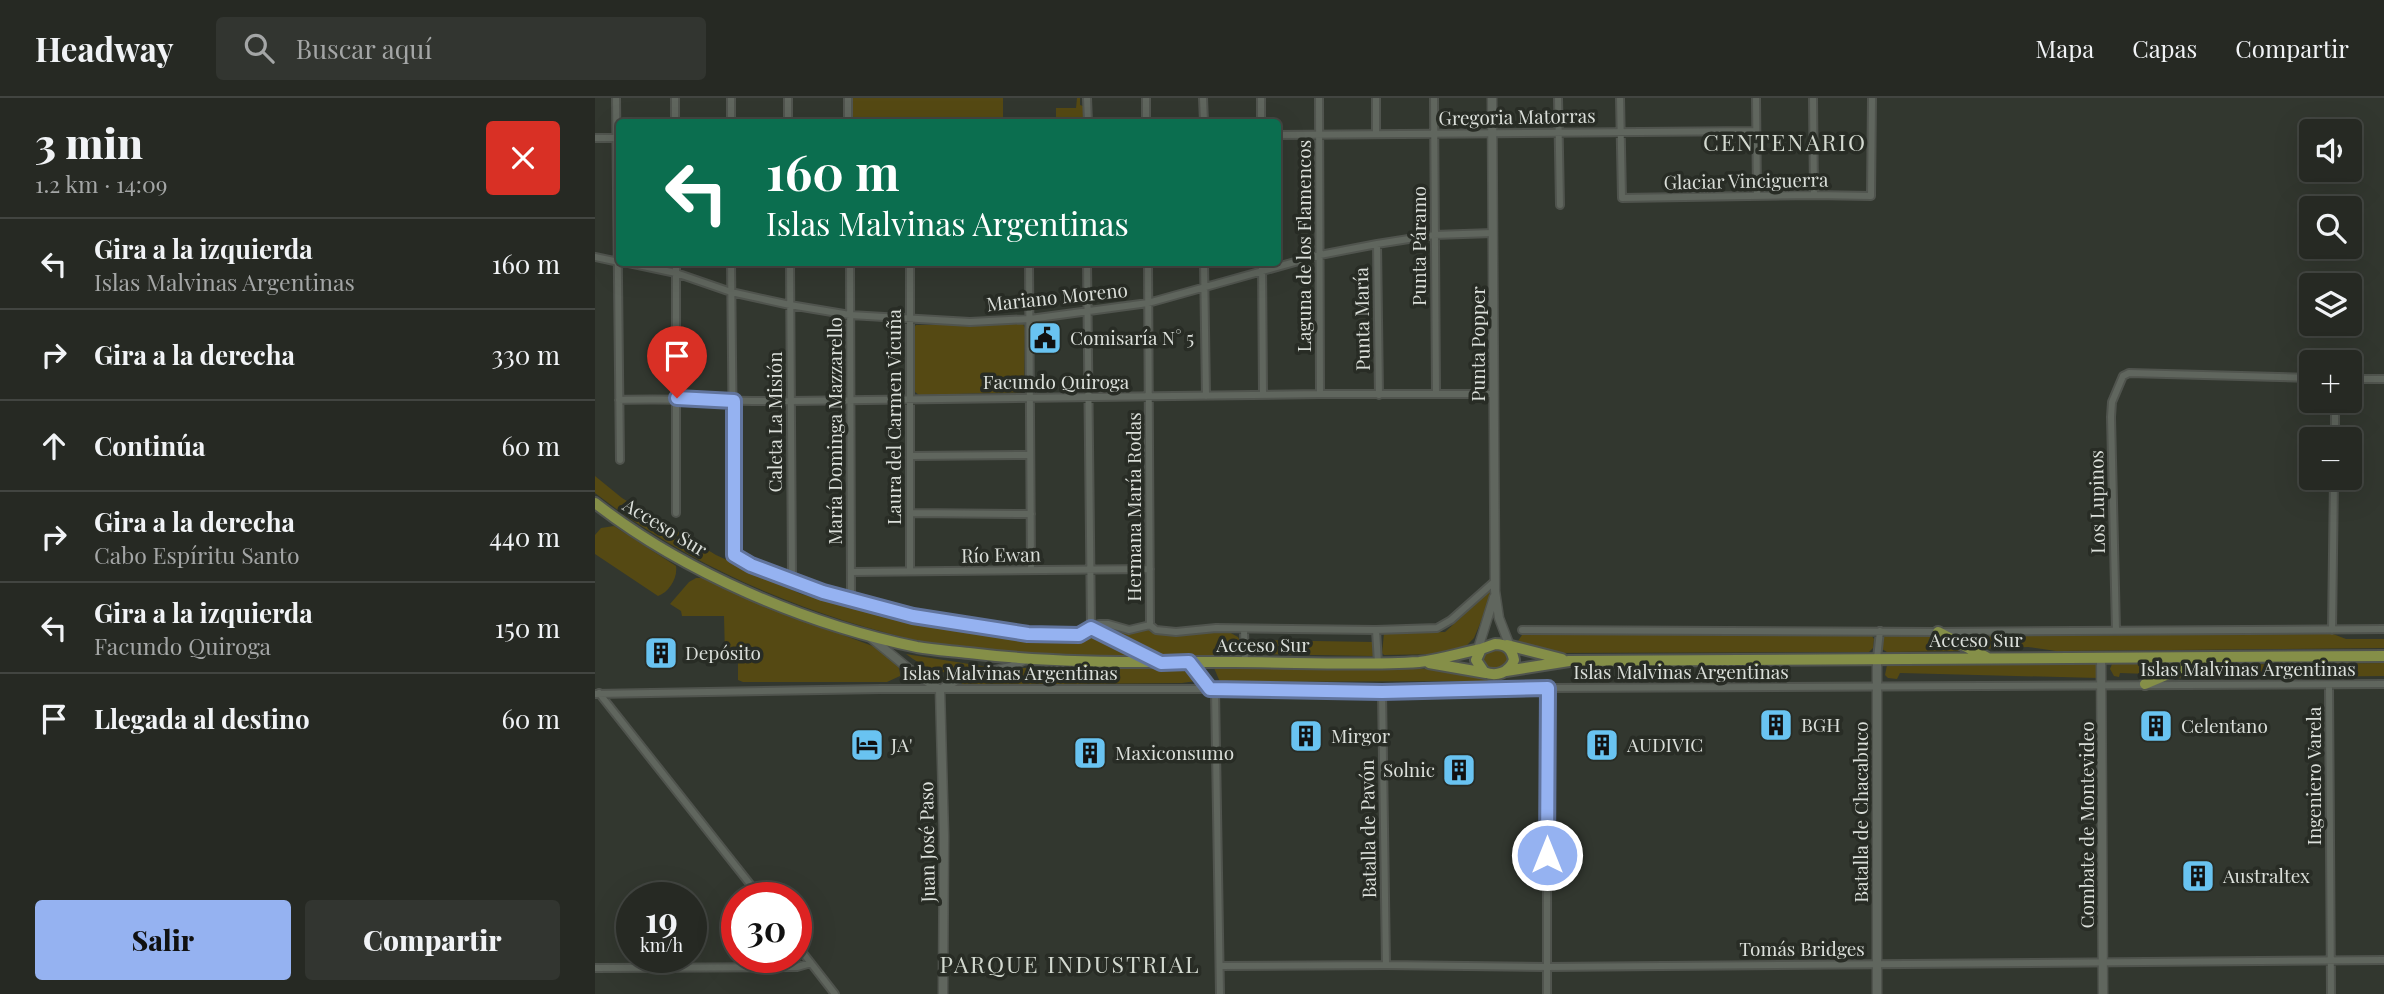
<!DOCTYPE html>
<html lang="es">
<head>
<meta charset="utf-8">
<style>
  :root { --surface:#262923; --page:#323530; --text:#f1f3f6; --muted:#a4a6a6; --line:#424541; --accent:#95b2f1 }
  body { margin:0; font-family:"Playfair Display",serif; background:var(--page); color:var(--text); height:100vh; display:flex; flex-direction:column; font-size:26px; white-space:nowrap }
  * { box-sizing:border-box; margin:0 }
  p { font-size:23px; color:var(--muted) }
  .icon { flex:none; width:38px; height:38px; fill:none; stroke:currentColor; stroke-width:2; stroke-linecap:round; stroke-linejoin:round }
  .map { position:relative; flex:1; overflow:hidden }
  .panel { display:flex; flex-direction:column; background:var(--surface); width:595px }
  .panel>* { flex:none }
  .guide { position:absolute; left:21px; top:21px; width:665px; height:147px; border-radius:7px; box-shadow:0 7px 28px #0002,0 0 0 2px var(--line); background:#0b6e4f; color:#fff; overflow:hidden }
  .controls { position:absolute; left:1704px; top:21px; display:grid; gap:14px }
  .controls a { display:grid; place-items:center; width:63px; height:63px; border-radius:7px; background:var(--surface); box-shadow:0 7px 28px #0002,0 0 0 2px var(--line); font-size:35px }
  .speed { position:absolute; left:21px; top:784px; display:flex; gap:14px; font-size:35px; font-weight:700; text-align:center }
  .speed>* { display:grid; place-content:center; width:91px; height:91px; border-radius:50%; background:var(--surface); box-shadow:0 7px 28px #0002,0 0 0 2px var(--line); line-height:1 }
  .speed small { font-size:18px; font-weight:400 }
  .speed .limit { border:10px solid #d22; background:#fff; color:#111 }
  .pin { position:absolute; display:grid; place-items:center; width:60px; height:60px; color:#fff; margin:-72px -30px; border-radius:50% 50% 50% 0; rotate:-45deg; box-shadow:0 0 7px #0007 }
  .pin .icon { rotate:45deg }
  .me { position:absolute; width:77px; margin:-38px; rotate:0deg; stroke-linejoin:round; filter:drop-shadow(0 0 5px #0008) }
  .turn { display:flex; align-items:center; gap:24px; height:147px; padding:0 35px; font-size:32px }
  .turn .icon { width:91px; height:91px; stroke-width:2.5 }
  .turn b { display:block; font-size:49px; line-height:60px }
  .round { display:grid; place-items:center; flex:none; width:74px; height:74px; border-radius:7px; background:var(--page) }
  .summary { display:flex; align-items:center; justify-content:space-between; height:119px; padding:0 35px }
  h1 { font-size:42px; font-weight:800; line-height:52px }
  .action { display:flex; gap:14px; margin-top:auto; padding:14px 35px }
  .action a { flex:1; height:80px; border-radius:7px; background:var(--accent); color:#111; font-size:28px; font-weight:800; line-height:80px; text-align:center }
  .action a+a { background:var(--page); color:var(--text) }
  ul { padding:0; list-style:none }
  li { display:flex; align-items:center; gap:21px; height:91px; padding:0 35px; border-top:2px solid var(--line) }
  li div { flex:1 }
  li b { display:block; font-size:26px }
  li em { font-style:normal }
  header { display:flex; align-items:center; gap:42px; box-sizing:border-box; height:98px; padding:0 35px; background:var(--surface); border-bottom:2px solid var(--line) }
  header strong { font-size:33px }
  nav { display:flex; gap:38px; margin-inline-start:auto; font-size:24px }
  .search { width:490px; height:63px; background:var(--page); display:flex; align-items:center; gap:18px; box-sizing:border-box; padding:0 24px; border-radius:7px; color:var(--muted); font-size:26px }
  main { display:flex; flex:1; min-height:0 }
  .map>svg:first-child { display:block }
  .grass { fill:#554913 }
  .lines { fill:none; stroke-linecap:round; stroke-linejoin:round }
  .minor-casing { stroke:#50544e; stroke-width:10 }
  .tertiary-casing { stroke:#50544e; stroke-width:11 }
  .primary-casing { stroke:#50544e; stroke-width:14 }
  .minor { stroke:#60665e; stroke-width:6 }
  .tertiary { stroke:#60665e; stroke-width:8 }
  .primary { stroke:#858f48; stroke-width:10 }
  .route-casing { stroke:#61749d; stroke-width:18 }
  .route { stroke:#95b2f1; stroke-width:12 }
  .labels { text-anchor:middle; stroke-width:7; stroke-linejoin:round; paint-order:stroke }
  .street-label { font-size:19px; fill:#dbdfda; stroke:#282c25 }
  .poi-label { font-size:19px; fill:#dbdfda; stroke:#282c25; text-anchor:start }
  .quarter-label { font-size:23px; letter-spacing:2px; fill:#d3d9d0; stroke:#282c25 }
</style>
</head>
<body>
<header>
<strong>Headway</strong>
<div class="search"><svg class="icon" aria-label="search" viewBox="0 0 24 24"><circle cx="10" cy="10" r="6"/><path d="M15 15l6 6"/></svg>Buscar aquí</div>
<nav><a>Mapa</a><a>Capas</a><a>Compartir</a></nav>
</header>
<main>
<section class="panel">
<div class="summary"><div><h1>3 min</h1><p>1.2 km · 14:09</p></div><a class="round" style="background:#d93025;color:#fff"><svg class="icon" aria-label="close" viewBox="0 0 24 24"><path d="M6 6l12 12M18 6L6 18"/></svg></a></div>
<ul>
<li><svg class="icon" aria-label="left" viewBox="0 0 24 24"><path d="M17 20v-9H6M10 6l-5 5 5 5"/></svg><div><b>Gira a la izquierda</b><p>Islas Malvinas Argentinas</p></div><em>160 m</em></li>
<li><svg class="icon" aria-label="right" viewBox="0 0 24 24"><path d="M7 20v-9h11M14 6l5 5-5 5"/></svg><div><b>Gira a la derecha</b></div><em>330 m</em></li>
<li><svg class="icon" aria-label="ahead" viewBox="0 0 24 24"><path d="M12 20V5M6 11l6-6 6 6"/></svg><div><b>Continúa</b></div><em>60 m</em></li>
<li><svg class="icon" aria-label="right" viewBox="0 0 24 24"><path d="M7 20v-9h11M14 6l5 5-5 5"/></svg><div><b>Gira a la derecha</b><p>Cabo Espíritu Santo</p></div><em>440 m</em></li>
<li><svg class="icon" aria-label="left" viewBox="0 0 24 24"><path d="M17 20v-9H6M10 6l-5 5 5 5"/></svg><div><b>Gira a la izquierda</b><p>Facundo Quiroga</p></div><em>150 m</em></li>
<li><svg class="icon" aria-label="arrive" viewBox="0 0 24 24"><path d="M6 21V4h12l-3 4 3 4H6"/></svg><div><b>Llegada al destino</b></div><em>60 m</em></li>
</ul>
<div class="action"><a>Salir</a><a>Compartir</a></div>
</section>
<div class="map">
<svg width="1789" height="896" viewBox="0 0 1789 896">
  <rect width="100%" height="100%" fill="#32372f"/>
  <path class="grass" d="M 257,0 L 408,0 L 408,24 L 258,24 Z
    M 482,0 L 485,0 L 485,7 L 488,8 L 488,24 L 446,24 L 446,22 L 461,22 L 461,10 L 481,10 Z
    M 428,226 L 430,230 L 429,294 L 324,297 L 320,294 L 318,231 L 321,227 Z
    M 0,378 L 27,400 L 121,457 L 206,496 L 294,519 L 393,536 L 472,541 L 496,535 L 546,558 C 523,558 499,560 476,559 C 452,559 427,555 402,553 C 379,551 355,550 333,545 C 215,519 96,470 0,395 Z
    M 19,428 L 81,468 C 83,480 74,494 63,498 L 0,456 L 0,437 L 6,430 Z
    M 101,480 L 108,480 L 178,511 L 283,550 C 293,557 306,564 305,578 L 292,584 L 148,584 L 143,582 L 143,555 L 130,557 L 129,518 L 87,518 L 86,513 L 75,506 L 94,484 Z
    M 896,492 L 895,502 L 879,540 L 868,551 L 850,556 L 789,557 L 787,555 L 789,535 L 850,534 Z
    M 506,529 L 554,532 L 557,535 L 632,533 L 643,539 L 646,545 L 642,552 L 629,557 L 557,557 Z
    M 938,536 L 1277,538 L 1279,541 L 1278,550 L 1274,554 L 955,555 L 923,543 L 927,537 Z
    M 1293,536 L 1344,537 L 1372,553 L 1292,554 L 1287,551 L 1287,540 Z
    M 1738,536 L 1751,541 L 1789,541 L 1789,550 L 1461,553 L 1433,549 L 1381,551 L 1368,538 Z
    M 667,542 L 778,544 L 778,558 L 663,556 L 662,550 Z
    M 895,551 L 908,551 L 914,556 L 914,565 L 902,572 L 893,570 L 886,562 L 890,554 Z
    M 311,556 L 393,569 C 355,577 343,580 311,556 Z
    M 1503,565 L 1503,580 L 1305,575 L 1302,581 L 1293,580 L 1290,577 L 1292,567 Z
    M 1590,565 L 1556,579 L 1554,576 L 1525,575 L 1524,579 L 1519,578 L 1515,571 L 1517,566 Z
    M 1789,565 L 1789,578 L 1573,580 L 1608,567 Z
    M 424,570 L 587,571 L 601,583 L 587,585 L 360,587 Z
    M 619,570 L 856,571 L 902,583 L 625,584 Z"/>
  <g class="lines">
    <defs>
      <path id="minor" d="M 21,0 L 25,362
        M 80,0 L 80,24
        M 136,0 L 136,24
        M 492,0 L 493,24
        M 551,0 L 551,24
        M 608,0 L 609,24
        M 666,0 L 666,24
        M 724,0 L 725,296
        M 781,0 L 781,36
        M 839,0 L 841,295
        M 963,0 L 965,107
        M 1025,0 L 1027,100 L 1219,97 L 1276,98 L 1277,0
        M 1161,0 L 1162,98
        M 1218,0 L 1219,97
        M 193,24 L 193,0
        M 253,24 L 253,0
        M 682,37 L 1161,33
        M 0,40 L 23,40
        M 782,146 L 784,297
        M 0,159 L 24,164
        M 29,164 L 81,175 L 136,194 L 195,207 L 255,217 L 375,224 L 435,221 L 553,205 L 725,157 L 782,146 L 839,137 L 898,135
        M 81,164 L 81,415
        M 136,164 L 139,448 L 140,457 L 145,462 L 228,494 L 318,518 L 397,531 L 434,536 L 484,537 L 504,526 L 513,526 L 534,532 L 555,527
        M 195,164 L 197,482
        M 255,164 L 256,501
        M 315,164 L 315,473
        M 434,164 L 436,472
        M 492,164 L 496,530
        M 553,164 L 555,527
        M 609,164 L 611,298
        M 667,164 L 668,297
        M 1755,281 L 1789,281
        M 24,302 C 81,300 138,304 196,303 L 725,296 L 899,296
        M 1740,341 L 1740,303
        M 316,358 L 435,357
        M 315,415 L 436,416
        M 257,474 L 555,471
        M 555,527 L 561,532 L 581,534 L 621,530 L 781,532 L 842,530 L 856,522 L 900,483
        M 649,532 L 650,564
        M 781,532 L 783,565
        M 927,532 L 1343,534 L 1789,531
        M 1521,532 L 1516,319 L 1517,304 L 1528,278 L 1534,275 L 1717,280
        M 1737,532 L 1739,380
        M 1282,560 L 1285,533
        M 594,564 L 615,591
        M 1734,587 L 1736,896
        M 620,592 L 625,896
        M 787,594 L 791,867
        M 4,595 L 166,800
        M 0,596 L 286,591 L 615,591 L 787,594 L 952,590 L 1789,586
        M 201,846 L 240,896
        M 625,868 L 791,867 L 952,869 L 1789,862
        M 0,870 L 202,869 L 216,865
        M 952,896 L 952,590"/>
      <path id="tertiary" d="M 897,0 L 900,493 L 904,520 L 916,551
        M 275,539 L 314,571 L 345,592
        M 882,554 L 899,499
        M 1506,559 L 1508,896
        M 1282,560 L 1282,896
        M 345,592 L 349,738 L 348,896
        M 345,592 L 365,580 L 416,569 L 431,561"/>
      <path id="primary" d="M 0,405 C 90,475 210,526 322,549 C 339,552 357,553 374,555 C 462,566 550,564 639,564 C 700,564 763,568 824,564 C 845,562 865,555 886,551
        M 496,530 L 564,563
        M 1343,534 L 1391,559
        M 900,546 C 912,546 917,551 919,562 C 914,575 901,579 889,574 L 881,562 L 886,551 Z
        M 912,547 L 967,561
        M 834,565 L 891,575
        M 911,573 L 974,563 L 1789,558
        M 1550,586 L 1609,561"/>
    </defs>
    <use href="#minor" class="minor-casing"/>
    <use href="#tertiary" class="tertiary-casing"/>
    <use href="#primary" class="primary-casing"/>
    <use href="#minor" class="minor"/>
    <use href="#tertiary" class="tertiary"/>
    <use href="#primary" class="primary"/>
  </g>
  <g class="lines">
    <defs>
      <path id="route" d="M 82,300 L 139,303 L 139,457 L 156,467 L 228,494 L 318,518 L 433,536 L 484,537 L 496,530 L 566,565 L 594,564 L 615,591 L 787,594 L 953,590 L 952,757"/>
    </defs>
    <use href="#route" class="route-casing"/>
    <use href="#route" class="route"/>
  </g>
  <defs>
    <symbol id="civic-square" viewBox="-11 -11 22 22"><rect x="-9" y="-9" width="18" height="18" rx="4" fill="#69c3f1" stroke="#282c25"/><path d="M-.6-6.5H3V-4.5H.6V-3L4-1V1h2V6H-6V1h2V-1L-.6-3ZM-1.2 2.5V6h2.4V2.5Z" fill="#111"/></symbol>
    <symbol id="building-square" viewBox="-11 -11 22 22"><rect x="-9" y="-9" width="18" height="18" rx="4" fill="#69c3f1" stroke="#282c25"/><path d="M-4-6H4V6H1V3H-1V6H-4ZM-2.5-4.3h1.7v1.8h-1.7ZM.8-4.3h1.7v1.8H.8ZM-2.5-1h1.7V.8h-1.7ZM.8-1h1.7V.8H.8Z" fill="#111"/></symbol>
    <symbol id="hotel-square" viewBox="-11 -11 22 22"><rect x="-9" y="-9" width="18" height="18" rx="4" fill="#69c3f1" stroke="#282c25"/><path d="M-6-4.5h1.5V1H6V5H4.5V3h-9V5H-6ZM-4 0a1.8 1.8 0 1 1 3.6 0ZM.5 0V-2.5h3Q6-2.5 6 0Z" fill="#111"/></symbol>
  </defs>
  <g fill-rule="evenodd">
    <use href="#civic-square" x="431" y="221" width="38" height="38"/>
    <use href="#building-square" x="47" y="536" width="38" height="38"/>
    <use href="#building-square" x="1162" y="608" width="38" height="38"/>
    <use href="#building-square" x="1542" y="609" width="38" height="38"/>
    <use href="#building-square" x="692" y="619" width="38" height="38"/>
    <use href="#hotel-square" x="253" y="628" width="38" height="38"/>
    <use href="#building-square" x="988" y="628" width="38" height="38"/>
    <use href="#building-square" x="476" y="636" width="38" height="38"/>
    <use href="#building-square" x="845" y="653" width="38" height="38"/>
    <use href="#building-square" x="1584" y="759" width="38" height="38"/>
  </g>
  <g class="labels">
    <g class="street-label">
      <text transform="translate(922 19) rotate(-1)" y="7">Gregoria Matorras</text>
      <text transform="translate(1151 83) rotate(-1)" y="7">Glaciar Vinciguerra</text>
      <text transform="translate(709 148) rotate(-90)" y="7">Laguna de los Flamencos</text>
      <text transform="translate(824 148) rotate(-90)" y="7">Punta Páramo</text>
      <text transform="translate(462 199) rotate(-6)" y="7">Mariano Moreno</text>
      <text transform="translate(767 221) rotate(-91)" y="7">Punta María</text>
      <text transform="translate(883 246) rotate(-90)" y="7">Punta Popper</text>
      <text x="461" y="291">Facundo Quiroga</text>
      <text transform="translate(299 319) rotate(-90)" y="7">Laura del Carmen Vicuña</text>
      <text transform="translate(180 324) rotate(-90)" y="7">Caleta La Misión</text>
      <text transform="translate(240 333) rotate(-90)" y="7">María Dominga Mazzarello</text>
      <text transform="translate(1502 404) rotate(-91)" y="7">Los Lupinos</text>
      <text transform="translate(539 409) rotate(-90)" y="7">Hermana María Rodas</text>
      <text transform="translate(70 429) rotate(31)" y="7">Acceso Sur</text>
      <text transform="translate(406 457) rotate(-1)" y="7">Río Ewan</text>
      <text x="1381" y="549">Acceso Sur</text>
      <text x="668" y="554">Acceso Sur</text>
      <text x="1653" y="578">Islas Malvinas Argentinas</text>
      <text x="1086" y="581">Islas Malvinas Argentinas</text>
      <text x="415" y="582">Islas Malvinas Argentinas</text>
      <text transform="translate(1719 678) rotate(-90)" y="7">Ingeniero Varela</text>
      <text transform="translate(1266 714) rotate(-90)" y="7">Batalla de Chacabuco</text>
      <text transform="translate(1492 727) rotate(-90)" y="7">Combate de Montevideo</text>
      <text transform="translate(773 731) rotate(-91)" y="7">Batalla de Pavón</text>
      <text transform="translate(332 744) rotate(-91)" y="7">Juan José Paso</text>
      <text x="1207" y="858">Tomás Bridges</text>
    </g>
    <g class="poi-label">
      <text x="475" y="247">Comisaría N° 5</text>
      <text x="90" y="562">Depósito</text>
      <text x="1206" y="634">BGH</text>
      <text x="1586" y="635">Celentano</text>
      <text x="736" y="645">Mirgor</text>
      <text x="296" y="654">JA'</text>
      <text x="1032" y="654">AUDIVIC</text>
      <text x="520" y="662">Maxiconsumo</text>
      <text x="840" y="679" text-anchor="end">Solnic</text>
      <text x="1628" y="785">Australtex</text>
    </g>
    <g class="quarter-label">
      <text x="1190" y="53">CENTENARIO</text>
      <text x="475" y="875">PARQUE INDUSTRIAL</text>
    </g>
  </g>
</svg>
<div class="controls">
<a><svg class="icon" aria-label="sound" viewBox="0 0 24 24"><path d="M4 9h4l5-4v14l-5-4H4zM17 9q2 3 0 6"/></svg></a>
<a><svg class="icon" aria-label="search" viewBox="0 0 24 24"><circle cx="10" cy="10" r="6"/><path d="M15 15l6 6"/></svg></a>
<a><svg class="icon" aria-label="layers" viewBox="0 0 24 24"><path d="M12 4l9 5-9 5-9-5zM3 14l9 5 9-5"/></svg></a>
<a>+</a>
<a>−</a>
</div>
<div class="speed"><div>19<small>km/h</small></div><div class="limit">30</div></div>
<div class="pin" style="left:82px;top:300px;background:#d93025"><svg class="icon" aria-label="arrive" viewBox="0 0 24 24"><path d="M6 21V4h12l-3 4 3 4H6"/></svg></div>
<svg class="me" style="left:952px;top:757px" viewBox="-20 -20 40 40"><circle r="17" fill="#95b2f1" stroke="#fff" stroke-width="3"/><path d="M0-11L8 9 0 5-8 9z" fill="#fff"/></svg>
<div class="guide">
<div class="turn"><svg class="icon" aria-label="left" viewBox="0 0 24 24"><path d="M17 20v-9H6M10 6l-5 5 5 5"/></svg><div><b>160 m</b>Islas Malvinas Argentinas</div></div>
</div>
</div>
</main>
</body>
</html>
